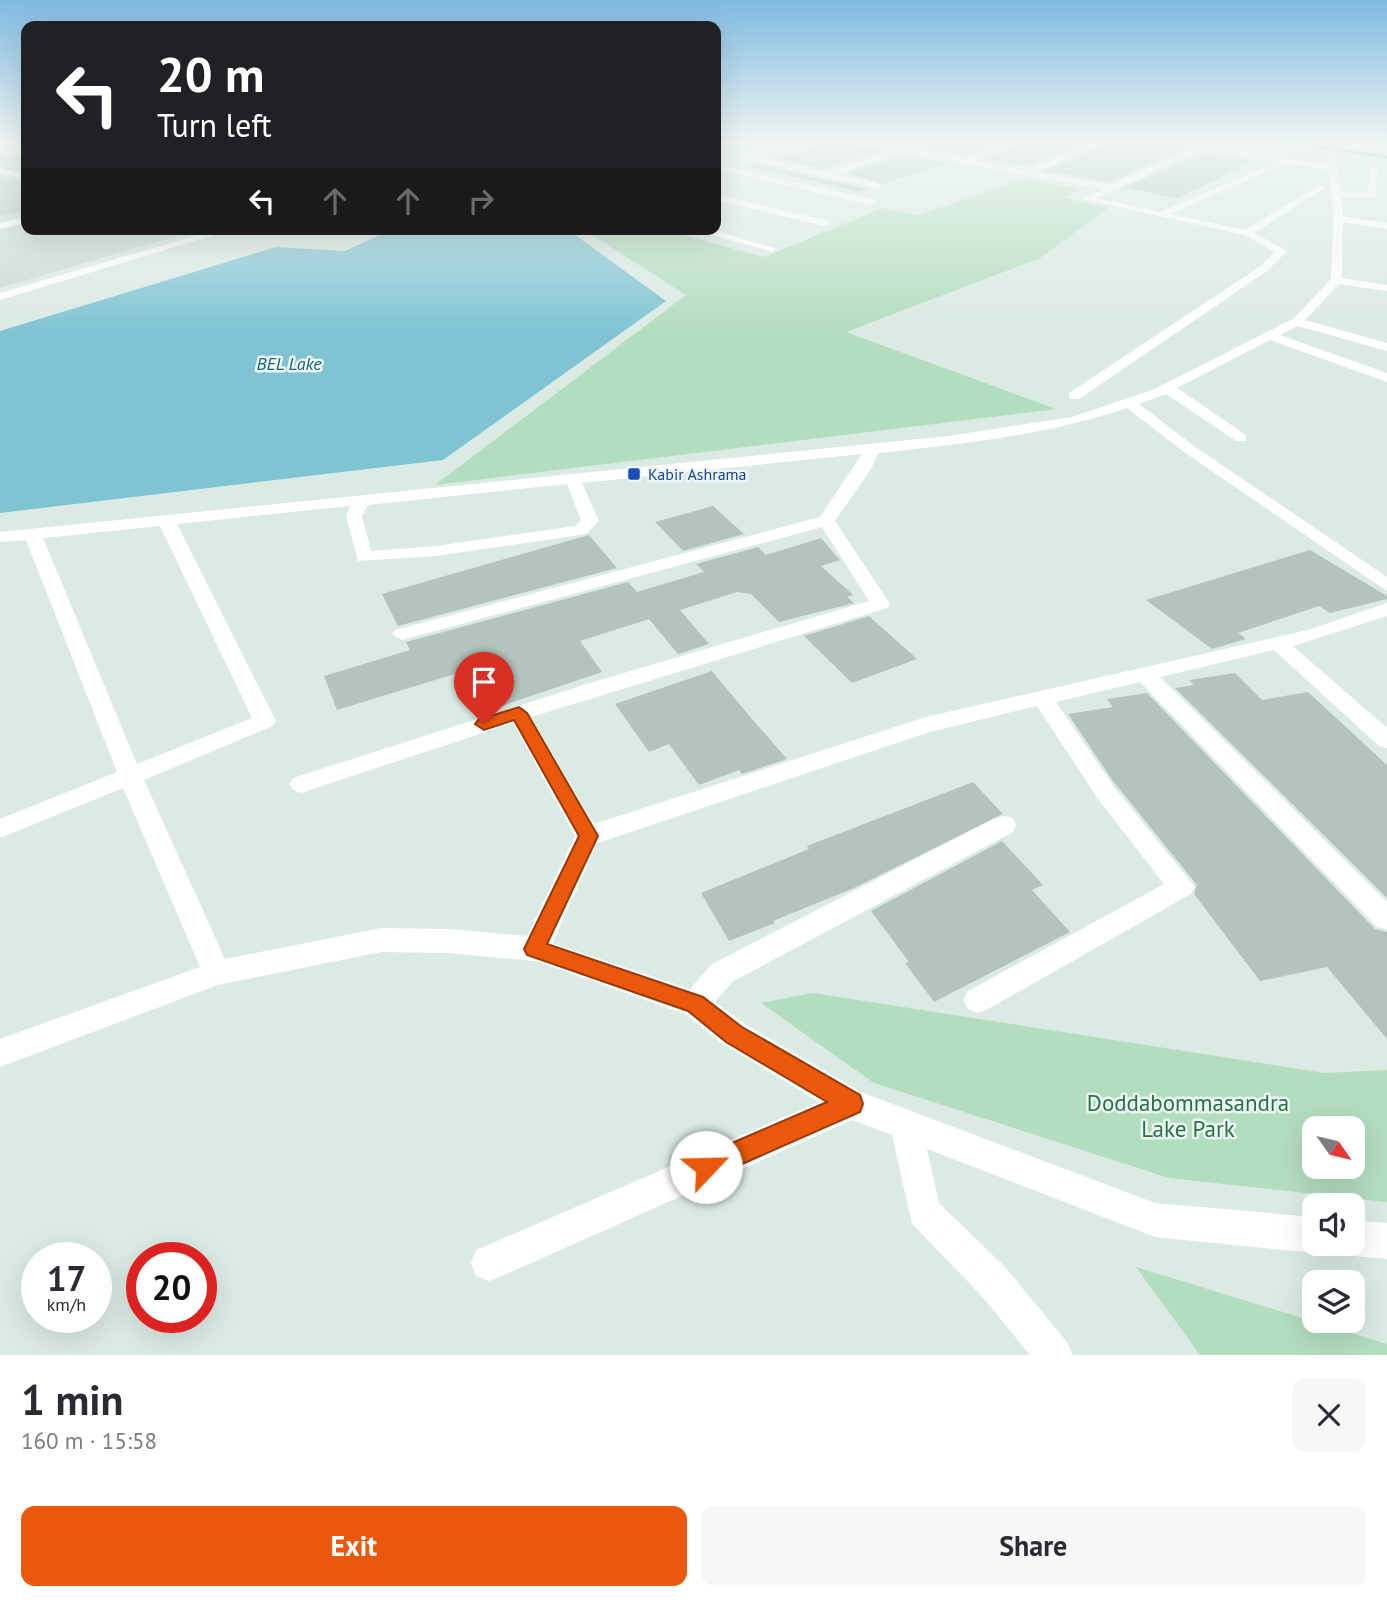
<!DOCTYPE html>
<html lang="en">
<head>
<meta charset="utf-8">
<style>
  :root { --surface:#fff; --page:#f7f7f7; --text:#2b2b33; --muted:#7c7c81; --accent:#ea580c }
  body { margin:0; font-family:"PT Sans",sans-serif; background:var(--page); color:var(--text); height:100vh; display:flex; flex-direction:column; font-size:26px; white-space:nowrap }
  * { box-sizing:border-box; margin:0 }
  p { font-size:23px; color:var(--muted) }
  .icon { flex:none; width:38px; height:38px; fill:none; stroke:currentColor; stroke-width:2; stroke-linecap:round; stroke-linejoin:round }
  .map { position:relative; height:1355px; overflow:hidden }
  .details { display:flex; flex-direction:column; background:var(--surface); flex:1 }
  .details>* { flex:none }
  .guide { position:absolute; left:21px; top:21px; width:700px; height:214px; border-radius:14px; box-shadow:0 7px 28px #0002; background:#202124; color:#fff; overflow:hidden }
  .needle { width:46px; rotate:124deg }
  .controls { position:absolute; left:1302px; top:1116px; display:grid; gap:14px }
  .controls a { display:grid; place-items:center; width:63px; height:63px; border-radius:14px; background:var(--surface); box-shadow:0 7px 28px #0002; font-size:35px }
  .speed { position:absolute; left:21px; top:1242px; display:flex; gap:14px; font-size:35px; font-weight:700; text-align:center }
  .speed>* { display:grid; place-content:center; width:91px; height:91px; border-radius:50%; background:var(--surface); box-shadow:0 7px 28px #0002; line-height:1 }
  .speed small { font-size:18px; font-weight:400 }
  .speed .limit { border:10px solid #d22; background:#fff; color:#111 }
  .pin { position:absolute; display:grid; place-items:center; width:60px; height:60px; color:#fff; margin:-72px -30px; border-radius:50% 50% 50% 0; rotate:-45deg; box-shadow:0 0 7px #0007 }
  .pin .icon { rotate:45deg }
  .me { position:absolute; width:77px; margin:-38px; rotate:66deg; stroke-linejoin:round; filter:drop-shadow(0 0 5px #0008) }
  .turn { display:flex; align-items:center; gap:24px; height:147px; padding:0 21px; font-size:32px }
  .turn .icon { width:91px; height:91px; stroke-width:2.5 }
  .turn b { display:block; font-size:49px; line-height:60px }
  .lanes { display:flex; align-items:center; height:66px; padding:0 21px; background:#0003; justify-content:center; gap:35px; direction:ltr }
  .lanes .off { opacity:.35 }
  .round { display:grid; place-items:center; flex:none; width:74px; height:74px; border-radius:14px; background:var(--page) }
  .head { display:flex; align-items:center; justify-content:space-between; height:119px; padding:0 21px }
  h1 { font-size:42px; font-weight:700; line-height:52px }
  .cta { display:flex; gap:14px; margin-top:auto; padding:14px 21px }
  .cta a { flex:1; height:80px; border-radius:14px; background:var(--accent); color:#fff; font-size:28px; font-weight:700; line-height:80px; text-align:center }
  .cta a+a { background:var(--page); color:var(--text) }
  .map>svg:first-child { display:block }
  .built { fill:#cbd9d3 }
  .green { fill:#b3ddbf; fill-rule:evenodd }
  .water { fill:#80c4d3 }
  .building { fill:#b2c4bd }
  .lines { fill:none; stroke-linecap:round; stroke-linejoin:round }
  .minor { fill:#fff; fill-rule:evenodd }
  .major { fill:#5ea292; fill-rule:evenodd }
  .route { fill:#ea580c; stroke:#983908; stroke-width:2 }
  .transit-dot { fill:#1a4fb4; stroke:#edf6f2; stroke-width:2.5 }
  .labels { text-anchor:middle; stroke-width:5; stroke-linejoin:round; paint-order:stroke }
  .far-transit-label { font-size:16px; fill:#164399; stroke:#edf6f2; text-anchor:start }
  .far-water-label { font-size:18px; font-style:italic; fill:#166577; stroke:#edf6f2 }
  .near-park-label { font-size:23px; fill:#267245; stroke:#edf6f2 }
</style>
</head>
<body>
<div class="map">
<svg width="1387" height="1355" viewBox="0 0 1387 1355">
  <rect width="100%" height="100%" fill="#dceae4"/>
  <path class="built" d="M 0,142 L 26,142 L 26,229 L 200,229 L 0,288 Z"/>
  <path class="green" d="M 716,142 L 781,142 L 725,158 L 716,156 Z
    M 1023,179 L 1081,189 L 1065,198 L 1108,208 L 1040,258 L 846,332 L 1056,409 L 435,485 L 686,295 L 583,229 L 660,229 L 764,257 L 883,208 L 919,215 Z
    M 813,993 L 1325,1073 L 1387,1070 L 1387,1202 L 1169,1178 L 874,1083 L 761,1003 ZM 1314,1129 L 1353,1129 L 1353,1167 L 1314,1167 Z
    M 1136,1267 L 1387,1344 L 1387,1355 L 1200,1355 Z"/>
  <path class="water" d="M 393,229 L 567,229 L 666,301 L 443,460 L 0,513 L 0,331 L 276,247 L 345,251 Z"/>
  <path class="building" d="M 892,142 L 1001,142 L 964,155 Z
    M 1024,142 L 1089,142 L 1025,167 L 984,159 Z
    M 1110,142 L 1163,142 L 1186,148 L 1110,182 L 1044,171 Z
    M 831,143 L 884,150 L 826,169 L 772,159 Z
    M 0,152 L 26,157 L 26,172 L 0,167 Z
    M 1203,152 L 1254,161 L 1178,198 L 1124,188 Z
    M 902,155 L 946,163 L 884,184 L 846,173 Z
    M 754,164 L 868,189 L 861,192 L 746,166 Z
    M 0,176 L 26,181 L 26,210 L 0,216 Z
    M 713,506 L 744,534 L 683,551 L 655,522 Z
    M 589,535 L 617,568 L 398,626 L 382,594 Z
    M 821,538 L 840,560 L 821,566 L 853,595 L 847,597 L 854,603 L 779,622 L 751,594 L 737,592 L 680,610 L 709,644 L 678,654 L 649,619 L 580,641 L 602,672 L 484,712 L 461,672 L 337,710 L 324,676 L 410,650 L 406,642 L 628,582 L 637,592 L 704,572 L 696,564 L 758,547 L 766,555 Z
    M 1310,550 L 1387,596 L 1387,599 L 1330,613 L 1319,606 L 1238,633 L 1246,639 L 1212,649 L 1146,600 Z
    M 869,616 L 917,659 L 852,683 L 804,636 Z
    M 712,671 L 746,712 L 787,759 L 742,774 L 739,770 L 699,785 L 669,744 L 649,752 L 615,704 Z
    M 1235,673 L 1262,700 L 1308,692 L 1387,765 L 1387,898 L 1175,688 L 1194,685 L 1189,680 Z
    M 1147,693 L 1375,929 L 1387,932 L 1387,1039 L 1327,967 L 1260,981 L 1194,894 L 1197,885 L 1113,781 L 1068,714 L 1113,707 L 1107,699 Z
    M 973,782 L 1003,814 L 854,888 L 773,921 L 775,923 L 729,941 L 701,893 L 809,849 L 807,846 Z
    M 1002,841 L 1043,885 L 1032,890 L 1070,932 L 934,1002 L 905,963 L 909,962 L 871,911 Z"/>
  <g class="lines">
    <path class="minor" d="M 785,142 L 798,142 L 751,157 L 826,172 L 894,150 L 858,142 L 876,142 L 964,158 L 1010,142 L 1022,142 L 974,160 L 1025,170 L 1097,142 L 1108,142 L 1035,172 L 1110,185 L 1194,147 L 1171,142 L 1203,144 L 1329,166 L 1326,149 L 1330,147 L 1334,149 L 1341,192 L 1368,193 L 1370,166 L 1378,166 L 1375,198 L 1342,197 L 1343,216 L 1387,223 L 1387,229 L 1343,222 L 1342,278 L 1387,285 L 1387,291 L 1339,284 L 1305,320 L 1387,343 L 1387,351 L 1298,326 L 1280,335 L 1387,373 L 1387,382 L 1270,340 L 1177,388 L 1246,435 L 1246,441 L 1236,441 L 1166,394 L 1139,404 L 1194,446 L 1387,577 L 1387,591 L 1184,452 L 1127,408 C 1047,435 962,444 878,453 L 871,469 L 835,521 L 890,604 L 887,608 L 531,717 L 594,824 L 926,717 L 1308,630 L 1387,603 L 1387,616 L 1293,646 L 1387,728 L 1387,748 L 1379,746 L 1274,650 L 1160,677 L 1387,902 L 1387,930 L 1377,927 L 1140,682 L 1056,702 L 1114,787 L 1195,887 L 1191,894 L 988,1009 L 978,1013 L 968,1009 L 963,1000 L 968,991 L 1164,884 L 1098,799 L 1037,706 L 930,732 L 598,843 L 552,943 L 690,989 L 712,964 L 995,818 L 1004,816 L 1013,818 L 1016,825 L 1013,832 L 732,982 L 715,1002 L 745,1024 L 861,1092 L 1155,1203 L 1314,1217 L 1314,1244 L 1328,1244 L 1314,1253 L 1155,1237 L 927,1149 L 939,1203 L 1006,1268 L 1067,1342 L 1073,1355 L 1030,1355 L 980,1294 L 912,1224 L 892,1135 L 852,1120 L 502,1276 L 489,1281 L 476,1276 L 471,1263 L 476,1250 L 819,1102 L 723,1044 L 685,1014 L 535,961 L 448,953 L 381,952 L 218,985 L 0,1067 L 0,1039 L 200,967 L 123,788 L 0,838 L 0,819 L 117,772 L 26,540 L 0,542 L 0,532 L 948,436 L 1072,417 L 1152,390 L 1293,319 L 1331,279 C 1333,239 1335,209 1329,170 L 1287,163 L 1171,214 L 1245,230 L 1319,185 L 1326,187 L 1254,233 L 1287,251 L 1267,271 L 1079,399 L 1069,399 L 1069,393 L 1259,267 L 1275,252 L 1244,235 L 1083,199 L 1102,189 L 902,152 L 836,174 L 882,184 L 879,189 L 736,157 ZM 1203,149 L 1277,162 L 1160,212 L 1096,198 ZM 862,454 L 820,517 L 395,630 L 392,634 L 402,640 L 822,527 L 869,601 L 590,683 L 293,778 L 289,784 L 293,790 L 301,793 L 513,723 L 575,836 L 527,936 L 448,929 L 381,928 L 225,959 L 144,780 L 273,726 L 276,721 L 177,524 L 350,506 L 346,516 L 358,561 L 436,556 L 586,534 L 599,521 L 582,483 ZM 567,484 L 581,520 L 575,526 L 436,546 L 371,551 L 362,516 L 368,505 ZM 160,526 L 252,718 L 137,764 L 43,538 Z
      M 1345,142 L 1353,142 L 1354,155 L 1347,153 Z
      M 0,145 L 26,151 L 26,155 L 0,149 Z
      M 716,165 L 871,199 L 875,202 L 871,205 L 716,169 Z
      M 0,169 L 26,175 L 26,179 L 0,173 Z
      M 716,194 L 828,221 L 830,223 L 825,226 L 716,200 Z
      M 26,217 L 26,223 L 0,229 L 0,223 Z
      M 218,229 L 234,229 L 0,300 L 0,293 Z
      M 693,229 L 710,229 L 777,249 L 772,252 Z
      M 1353,1220 L 1387,1223 L 1387,1259 L 1353,1256 L 1341,1250 L 1338,1244 L 1353,1244 Z"/>
    <path class="major" d="M 1288,142 L 1387,155 L 1387,159 L 1292,144 Z"/>
  </g>
  <linearGradient id="sky" x2="0" y2="1"><stop stop-color="#7ebae0"/><stop offset="0.43" stop-color="#eff6f3"/><stop offset="1" stop-color="#eff6f3" stop-opacity="0"/></linearGradient>
  <rect width="1387" height="332" fill="url(#sky)"/>
  <path class="route" d="M 519,707 L 527,713 L 598,836 L 547,944 L 703,997 L 742,1027 L 860,1095 L 863,1104 L 860,1112 L 706,1180 L 697,1176 L 694,1167 L 697,1158 L 827,1102 L 726,1042 L 688,1011 L 527,955 L 524,949 L 579,836 L 514,720 L 484,730 L 475,724 L 478,720 Z"/>
  <rect class="transit-dot" x="627" y="467" width="14" height="14" rx="3.5"/>
  <g class="labels">
    <g class="far-transit-label">
      <text x="648" y="480">Kabir Ashrama</text>
    </g>
    <g class="far-water-label">
      <text x="289" y="370">BEL Lake</text>
    </g>
    <g class="near-park-label">
      <text x="1188" y="1111">Doddabommasandra<tspan x="1188" dy="26">Lake Park</tspan></text>
    </g>
  </g>
</svg>
<div class="controls">
<a><svg class="needle" viewBox="-14 -14 28 28"><path d="M0-13l5 13h-10z" fill="#e53935"/><path d="M0 13l5-13h-10z" fill="#7c7c81"/></svg></a>
<a><svg class="icon" aria-label="sound" viewBox="0 0 24 24"><path d="M4 9h4l5-4v14l-5-4H4zM17 9q2 3 0 6"/></svg></a>
<a><svg class="icon" aria-label="layers" viewBox="0 0 24 24"><path d="M12 4l9 5-9 5-9-5zM3 14l9 5 9-5"/></svg></a>
</div>
<div class="speed"><div>17<small>km/h</small></div><div class="limit">20</div></div>
<div class="pin" style="left:484px;top:724px;background:#d93025"><svg class="icon" aria-label="arrive" viewBox="0 0 24 24"><path d="M6 21V4h12l-3 4 3 4H6"/></svg></div>
<svg class="me" style="left:706px;top:1167px" viewBox="-20 -20 40 40"><circle r="19" fill="#fff"/><path d="M0-13L10 11 0 6-10 11z" fill="#ea580c"/></svg>
<div class="guide">
<div class="turn"><svg class="icon" aria-label="left" viewBox="0 0 24 24"><path d="M17 20v-9H6M10 6l-5 5 5 5"/></svg><div><b>20 m</b>Turn left</div></div>
<div class="lanes"><svg class="icon" aria-label="left" viewBox="0 0 24 24"><path d="M17 20v-9H6M10 6l-5 5 5 5"/></svg><svg class="icon off" aria-label="ahead" viewBox="0 0 24 24"><path d="M12 20V5M6 11l6-6 6 6"/></svg><svg class="icon off" aria-label="ahead" viewBox="0 0 24 24"><path d="M12 20V5M6 11l6-6 6 6"/></svg><svg class="icon off" aria-label="right" viewBox="0 0 24 24"><path d="M7 20v-9h11M14 6l5 5-5 5"/></svg></div>
</div>
</div>
<section class="details">
<div class="head"><div><h1>1 min</h1><p>160 m · 15:58</p></div><a class="round"><svg class="icon" aria-label="close" viewBox="0 0 24 24"><path d="M6 6l12 12M18 6L6 18"/></svg></a></div>
<div class="cta"><a>Exit</a><a>Share</a></div>
</section>
</body>
</html>
